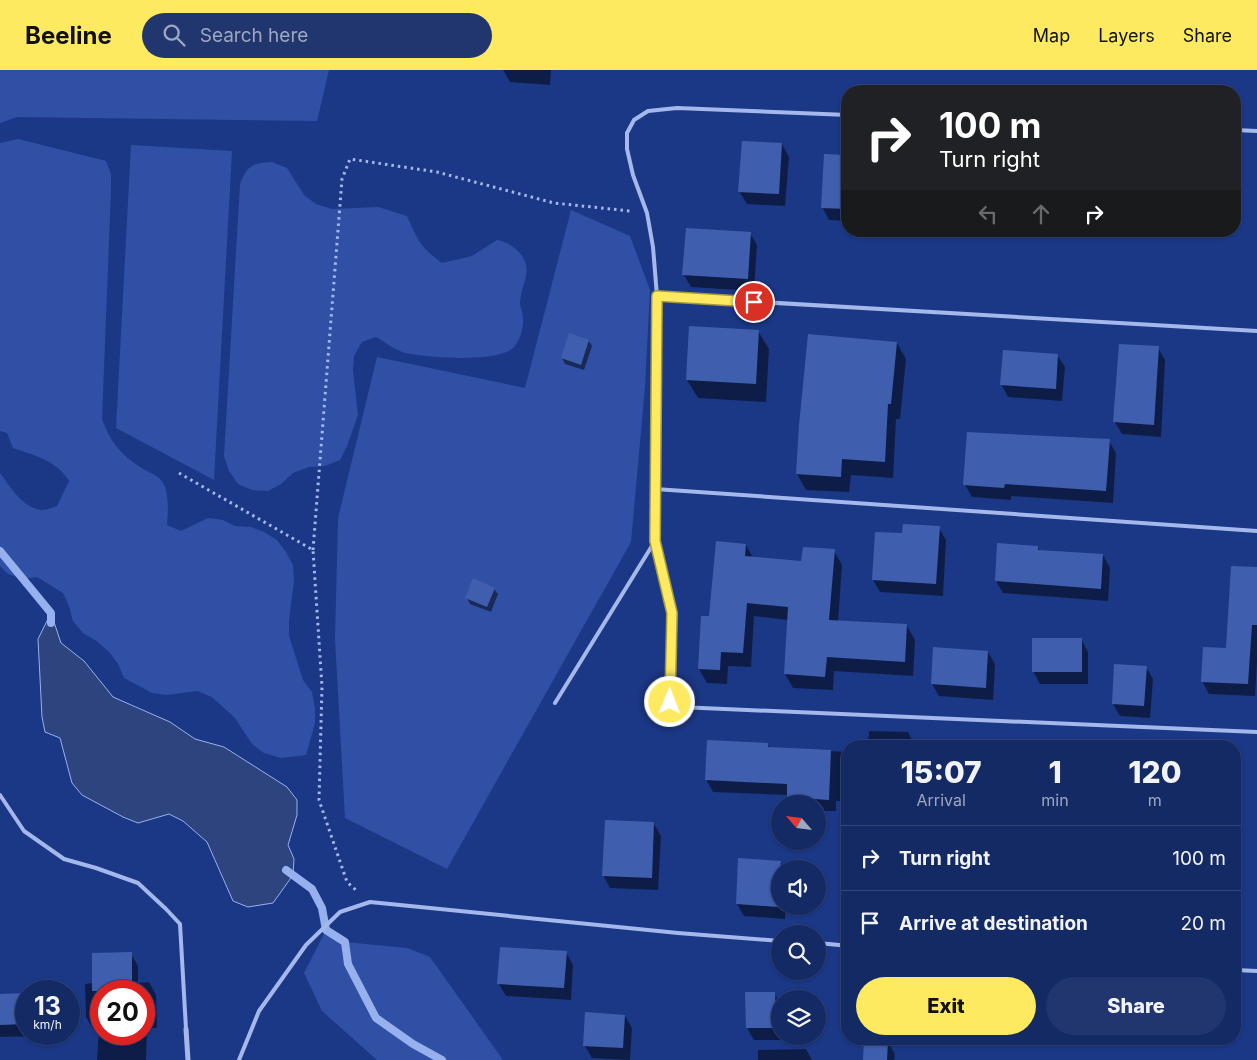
<!DOCTYPE html>
<html lang="en">
<head>
<meta charset="utf-8">
<style>
  :root { --surface:#142a65; --page:#21366e; --text:#f1f3f6; --muted:#9da7bf; --line:#334679; --accent:#fdea61 }
  body { margin:0; font-family:Inter,sans-serif; background:var(--page); color:var(--text); height:100vh; display:flex; flex-direction:column; font-size:19px; white-space:nowrap }
  * { box-sizing:border-box; margin:0 }
  p { font-size:16px; color:var(--muted) }
  .icon { flex:none; width:28px; height:28px; fill:none; stroke:currentColor; stroke-width:2; stroke-linecap:round; stroke-linejoin:round }
  .map { position:relative; flex:1; overflow:hidden }
  .side { position:absolute; left:841px; top:670px; width:400px; height:305px; display:flex; flex-direction:column; background:var(--surface); border-radius:20px; box-shadow:0 1px 4px #0004,0 0 0 1px var(--line) }
  .side>* { flex:none }
  .guide { position:absolute; left:841px; top:15px; width:400px; height:152px; border-radius:20px; box-shadow:0 1px 4px #0004,0 0 0 1px var(--line); background:#202124; color:#fff; overflow:hidden }
  .needle { width:32px; rotate:298deg }
  .tools { position:absolute; left:771px; top:725px; display:grid; gap:10px }
  .tools a { display:grid; place-items:center; width:55px; height:55px; border-radius:50%; background:var(--surface); box-shadow:0 1px 4px #0004,0 0 0 1px var(--line); font-size:25px }
  .speed { position:absolute; left:15px; top:910px; display:flex; gap:10px; font-size:25px; font-weight:700; text-align:center }
  .speed>* { display:grid; place-content:center; width:65px; height:65px; border-radius:50%; background:var(--surface); box-shadow:0 1px 4px #0004,0 0 0 1px var(--line); line-height:1 }
  .speed small { font-size:12px; font-weight:400 }
  .speed .limit { border:8px solid #d22; background:#fff; color:#111 }
  .pin { position:absolute; display:grid; place-items:center; width:42px; height:42px; color:#fff; margin:-21px; border:2px solid #fff; border-radius:50%; box-shadow:0 1px 5px #0007 }
  .me { position:absolute; width:55px; margin:-28px; rotate:1deg; stroke-linejoin:round; filter:drop-shadow(0 0 4px #0008) }
  .turn { display:flex; align-items:center; gap:18px; height:105px; padding:0 15px; font-size:22px }
  .turn .icon { width:65px; height:65px; stroke-width:2.5 }
  .turn b { display:block; font-size:35px; line-height:42px }
  .lanes { display:flex; align-items:center; height:48px; padding:0 15px; background:#0003; justify-content:center; gap:25px; direction:ltr }
  .lanes .off { opacity:.35 }
  .eta { display:flex; justify-content:space-evenly; align-items:center; height:85px; text-align:center }
  .eta b { font-size:30px; font-weight:800; line-height:35px }
  .cta { display:flex; gap:10px; margin-top:auto; padding:10px 15px }
  .cta a { flex:1; height:58px; border-radius:30px; background:var(--accent); color:#111; font-size:20px; font-weight:800; line-height:58px; text-align:center }
  .cta a+a { background:var(--page); color:var(--text) }
  ul { padding:0; list-style:none }
  li { display:flex; align-items:center; gap:15px; height:65px; padding:0 15px; border-top:1px solid var(--line) }
  li div { flex:1 }
  li b { display:block; font-size:19px }
  li em { font-style:normal }
  header { display:flex; align-items:center; gap:30px; box-sizing:border-box; height:70px; padding:0 25px; background:var(--accent); color:#111 }
  header strong { font-size:24px }
  nav { display:flex; gap:28px; margin-inline-start:auto; font-size:18px }
  .search { width:350px; height:45px; background:var(--page); display:flex; align-items:center; gap:12px; box-sizing:border-box; padding:0 18px; border-radius:28px; color:var(--muted); font-size:19px }
  .map>svg:first-child { display:block }
  .green { fill:#2f50a5 }
  .water { fill:#2e447f; stroke:#97b1ee }
  .shadow { fill:#0007; fill-rule:evenodd }
  .lines { fill:none; stroke-linecap:round; stroke-linejoin:round }
  .stream { stroke:#97b1ee; stroke-width:8 }
  .building { fill:#3f5fae }
  .path { stroke:#a4b8ec; stroke-width:3; stroke-dasharray:2.5 4; stroke-linecap:butt }
  .lane { stroke:#a4b8ec; stroke-width:4 }
  .street { stroke:#a4b8ec; stroke-width:5 }
  .route-casing { stroke:#a4983f; stroke-width:12 }
  .route { stroke:#fdea61; stroke-width:9 }
</style>
</head>
<body>
<header>
<strong>Beeline</strong>
<div class="search"><svg class="icon" aria-label="search" viewBox="0 0 24 24"><circle cx="10" cy="10" r="6"/><path d="M15 15l6 6"/></svg>Search here</div>
<nav><a>Map</a><a>Layers</a><a>Share</a></nav>
</header>
<div class="map">
<svg width="1257" height="990" viewBox="0 0 1257 990">
  <rect width="100%" height="100%" fill="#1b3887"/>
  <path class="green" d="M 0,0 L 329,0 L 317,51 L 17,47 L 0,53 Z
    M 18,69 L 106,91 L 111,104 L 111,121 L 102,349 C 109,370 121,385 140,397 C 146,401 155,404 160,409 C 170,419 168,442 167,455 L 181,461 L 208,448 L 223,450 L 235,456 L 251,457 L 264,462 L 277,470 L 286,482 L 293,495 L 294,510 L 289,551 L 289,566 L 303,610 L 312,622 L 315,638 L 315,653 L 306,685 L 281,688 L 264,683 L 252,674 L 235,648 L 212,627 L 197,621 L 167,625 L 152,623 L 124,608 L 118,594 L 110,583 L 98,572 L 83,563 L 73,551 L 69,536 L 63,523 L 37,507 L 23,509 L 8,504 L 0,496 L 0,403 C 11,418 22,437 41,440 C 46,440 52,438 57,436 L 69,411 C 56,390 36,386 13,378 L 7,363 L 0,361 L 0,73 Z
    M 131,75 L 232,81 L 214,410 L 116,358 Z
    M 272,92 L 287,98 L 304,125 L 316,134 L 332,139 L 378,137 L 407,146 C 418,170 420,177 442,193 L 472,186 L 497,170 C 504,171 512,175 517,180 C 536,199 521,212 520,233 C 520,238 523,243 523,248 C 524,257 520,270 514,277 C 500,293 427,288 406,283 C 396,281 385,272 376,267 L 362,272 L 354,286 L 353,301 L 358,345 L 347,376 L 340,390 L 325,396 L 309,397 L 293,403 L 281,414 L 268,421 L 252,420 L 238,414 L 229,401 L 224,386 L 240,114 C 247,95 253,93 272,92 Z
    M 571,140 L 630,166 L 650,220 L 645,317 L 631,472 L 447,799 L 345,748 L 335,569 L 338,448 L 377,287 L 525,318 Z
    M 326,860 L 345,872 L 407,878 L 430,887 L 503,990 L 377,990 L 322,941 L 304,903 Z"/>
  <path class="water" d="M 51,543 L 61,573 L 84,591 L 113,627 L 170,652 L 195,669 L 224,677 L 287,717 L 297,730 L 297,745 L 288,775 L 294,789 L 293,805 L 273,833 L 248,837 L 233,831 L 207,772 L 183,751 L 169,744 L 138,753 L 123,747 L 82,725 L 72,713 L 60,668 L 45,662 L 42,647 L 38,569 Z"/>
  <path class="shadow" d="M 503,0 L 551,0 L 550,15 L 510,12 Z
    M 782,74 L 789,87 L 785,136 L 747,134 L 739,121 Z
    M 848,86 L 848,151 L 829,150 L 822,137 Z
    M 1151,161 L 1218,161 L 1217,167 L 1152,163 Z
    M 750,163 L 757,175 L 754,221 L 691,217 L 684,205 Z
    M 758,261 L 769,279 L 766,332 L 698,328 L 687,310 Z
    M 589,271 L 592,276 L 584,300 L 565,294 L 562,288 Z
    M 897,273 L 906,289 L 900,349 L 896,349 L 893,408 L 851,405 L 849,422 L 806,420 L 797,404 L 800,355 Z
    M 1158,278 L 1165,290 L 1161,367 L 1122,364 L 1115,352 Z
    M 1057,285 L 1065,297 L 1062,331 L 1008,327 L 1001,314 Z
    M 968,364 L 1109,371 L 1116,383 L 1113,433 L 1011,426 L 1011,430 L 972,427 L 965,415 Z
    M 939,458 L 946,470 L 943,526 L 880,522 L 873,510 L 876,463 L 903,464 Z
    M 746,475 L 753,488 L 802,493 L 834,481 L 842,495 L 838,552 L 907,556 L 915,570 L 913,606 L 834,601 L 833,620 L 793,618 L 785,604 L 788,550 L 754,546 L 751,597 L 728,596 L 727,614 L 707,613 L 699,599 L 710,548 Z
    M 1038,477 L 1040,482 L 1103,485 L 1110,498 L 1108,531 L 1003,523 L 996,511 Z
    M 1257,499 L 1257,592 L 1255,626 L 1209,624 L 1202,611 L 1227,579 Z
    M 494,519 L 498,524 L 491,542 L 470,534 L 467,528 Z
    M 1081,569 L 1088,582 L 1088,614 L 1040,614 L 1033,601 Z
    M 988,582 L 995,594 L 993,630 L 939,626 L 932,614 Z
    M 1146,597 L 1153,609 L 1150,648 L 1120,646 L 1113,634 Z
    M 869,661 L 908,662 L 915,676 L 868,676 Z
    M 767,674 L 770,678 L 848,682 L 848,731 L 836,731 L 836,741 L 818,741 L 818,734 L 792,734 L 788,725 L 713,722 L 706,709 Z
    M 654,754 L 661,766 L 658,820 L 610,818 L 603,805 Z
    M 740,789 L 781,792 L 785,799 L 780,799 L 780,836 L 786,836 L 785,849 L 744,846 L 737,834 Z
    M 566,882 L 573,895 L 571,930 L 506,926 L 499,914 Z
    M 131,884 L 138,896 L 138,913 L 149,912 L 156,925 L 157,958 L 147,958 L 146,990 L 97,990 L 99,959 L 93,959 L 86,947 L 85,914 L 93,913 ZM 101,921 L 144,921 L 144,964 L 101,964 Z
    M 746,923 L 774,923 L 780,933 L 780,966 L 782,966 L 782,970 L 754,970 L 747,958 Z
    M 26,924 L 26,964 L 40,964 L 40,966 L 0,967 L 0,925 Z
    M 625,946 L 632,958 L 630,990 L 592,988 L 585,976 Z
    M 1138,969 L 1171,969 L 1171,972 Z
    M 888,972 L 895,984 L 894,990 L 864,990 Z
    M 806,979 L 812,990 L 758,990 L 758,980 Z"/>
  <g class="lines">
    <path class="stream" d="M 0,481 L 51,543 L 51,553
      M 286,800 L 312,819 L 322,838 L 326,860 L 345,872 L 348,894 L 376,948 L 413,974 L 442,990"/>
  </g>
  <path class="building" d="M 742,71 L 782,73 L 779,124 L 738,122 Z
    M 824,84 L 848,85 L 848,139 L 821,138 Z
    M 686,158 L 751,162 L 748,209 L 682,205 Z
    M 689,256 L 759,260 L 756,314 L 686,310 Z
    M 569,263 L 589,270 L 581,295 L 561,288 Z
    M 808,264 L 897,272 L 891,334 L 888,334 L 885,392 L 842,389 L 841,407 L 796,404 L 799,355 Z
    M 1119,274 L 1159,276 L 1154,355 L 1113,352 Z
    M 1003,280 L 1058,284 L 1056,319 L 1000,315 Z
    M 967,362 L 1110,369 L 1106,421 L 1005,414 L 1004,418 L 963,415 Z
    M 903,454 L 940,456 L 936,514 L 872,510 L 875,462 L 902,463 Z
    M 716,471 L 746,474 L 745,486 L 801,491 L 803,477 L 835,479 L 829,550 L 907,554 L 905,592 L 827,587 L 825,607 L 784,604 L 788,537 L 747,533 L 743,583 L 721,582 L 720,600 L 698,599 L 701,546 L 709,546 Z
    M 997,473 L 1038,476 L 1038,480 L 1103,484 L 1101,519 L 995,511 Z
    M 1231,496 L 1257,497 L 1257,555 L 1252,555 L 1248,614 L 1201,612 L 1203,577 L 1226,578 Z
    M 473,508 L 495,518 L 487,537 L 465,528 Z
    M 1032,568 L 1082,568 L 1082,602 L 1032,602 Z
    M 933,577 L 988,581 L 986,618 L 931,614 Z
    M 1114,594 L 1147,596 L 1144,636 L 1112,634 Z
    M 707,670 L 768,673 L 768,677 L 831,680 L 829,730 L 787,727 L 787,714 L 705,710 Z
    M 605,750 L 654,752 L 652,808 L 602,806 Z
    M 738,788 L 781,791 L 778,837 L 736,834 Z
    M 500,877 L 567,881 L 564,918 L 497,914 Z
    M 132,882 L 132,921 L 92,921 L 92,883 Z
    M 745,922 L 775,922 L 776,958 L 746,958 Z
    M 26,923 L 26,954 L 0,955 L 0,924 Z
    M 585,942 L 625,945 L 623,978 L 583,976 Z
    M 864,969 L 888,971 L 887,990 L 863,990 Z"/>
  <g class="lines">
    <path class="path" d="M 179,403 L 313,480 L 322,617 L 319,730 L 347,812 L 357,821
      M 313,480 L 342,109 L 350,89 L 437,102 L 554,133 L 630,141"/>
    <path class="lane" d="M 848,45 L 677,38 L 648,41 L 634,50 L 627,63 L 627,79 L 633,105 L 647,143 L 653,177 L 657,226 L 655,471 L 672,543 L 670,632 L 679,637 L 1257,662
      M 1235,60 L 1257,61
      M 657,226 L 1257,261
      M 655,419 L 1257,461
      M 555,633 L 655,471
      M 0,725 L 24,761 L 64,789 L 96,798 L 138,813 L 166,839 L 180,854 L 186,959
      M 818,873 L 839,875 L 848,877
      M 1235,900 L 1257,901
      M 239,990 L 259,941 L 306,875 L 340,842 L 370,832 L 678,863 L 780,871"/>
    <path class="street" d="M 186,959 L 188,990"/>
  </g>
  <g class="lines">
    <defs>
      <path id="route" d="M 670,632 L 672,543 L 655,471 L 657,226 L 754,232"/>
    </defs>
    <use href="#route" class="route-casing"/>
    <use href="#route" class="route"/>
  </g>
</svg>
<div class="tools">
<a><svg class="needle" viewBox="-14 -14 28 28"><path d="M0-13l5 13h-10z" fill="#e53935"/><path d="M0 13l5-13h-10z" fill="#9da7bf"/></svg></a>
<a><svg class="icon" aria-label="sound" viewBox="0 0 24 24"><path d="M4 9h4l5-4v14l-5-4H4zM17 9q2 3 0 6"/></svg></a>
<a><svg class="icon" aria-label="search" viewBox="0 0 24 24"><circle cx="10" cy="10" r="6"/><path d="M15 15l6 6"/></svg></a>
<a><svg class="icon" aria-label="layers" viewBox="0 0 24 24"><path d="M12 4l9 5-9 5-9-5zM3 14l9 5 9-5"/></svg></a>
</div>
<div class="speed"><div>13<small>km/h</small></div><div class="limit">20</div></div>
<div class="pin" style="left:754px;top:232px;background:#d93025"><svg class="icon" aria-label="arrive" viewBox="0 0 24 24"><path d="M6 21V4h12l-3 4 3 4H6"/></svg></div>
<svg class="me" style="left:670px;top:632px" viewBox="-20 -20 40 40"><circle r="17" fill="#fdea61" stroke="#fff" stroke-width="3"/><path d="M0-11L8 9 0 5-8 9z" fill="#fff"/></svg>
<div class="guide">
<div class="turn"><svg class="icon" aria-label="right" viewBox="0 0 24 24"><path d="M7 20v-9h11M14 6l5 5-5 5"/></svg><div><b>100 m</b>Turn right</div></div>
<div class="lanes"><svg class="icon off" aria-label="left" viewBox="0 0 24 24"><path d="M17 20v-9H6M10 6l-5 5 5 5"/></svg><svg class="icon off" aria-label="ahead" viewBox="0 0 24 24"><path d="M12 20V5M6 11l6-6 6 6"/></svg><svg class="icon" aria-label="right" viewBox="0 0 24 24"><path d="M7 20v-9h11M14 6l5 5-5 5"/></svg></div>
</div>
<section class="side">
<div class="eta">
<div><b>15:07</b><p>Arrival</p></div>
<div><b>1</b><p>min</p></div>
<div><b>120</b><p>m</p></div>
</div>
<ul>
<li><svg class="icon" aria-label="right" viewBox="0 0 24 24"><path d="M7 20v-9h11M14 6l5 5-5 5"/></svg><div><b>Turn right</b></div><em>100 m</em></li>
<li><svg class="icon" aria-label="arrive" viewBox="0 0 24 24"><path d="M6 21V4h12l-3 4 3 4H6"/></svg><div><b>Arrive at destination</b></div><em>20 m</em></li>
</ul>
<div class="cta"><a>Exit</a><a>Share</a></div>
</section>
</div>
</body>
</html>
